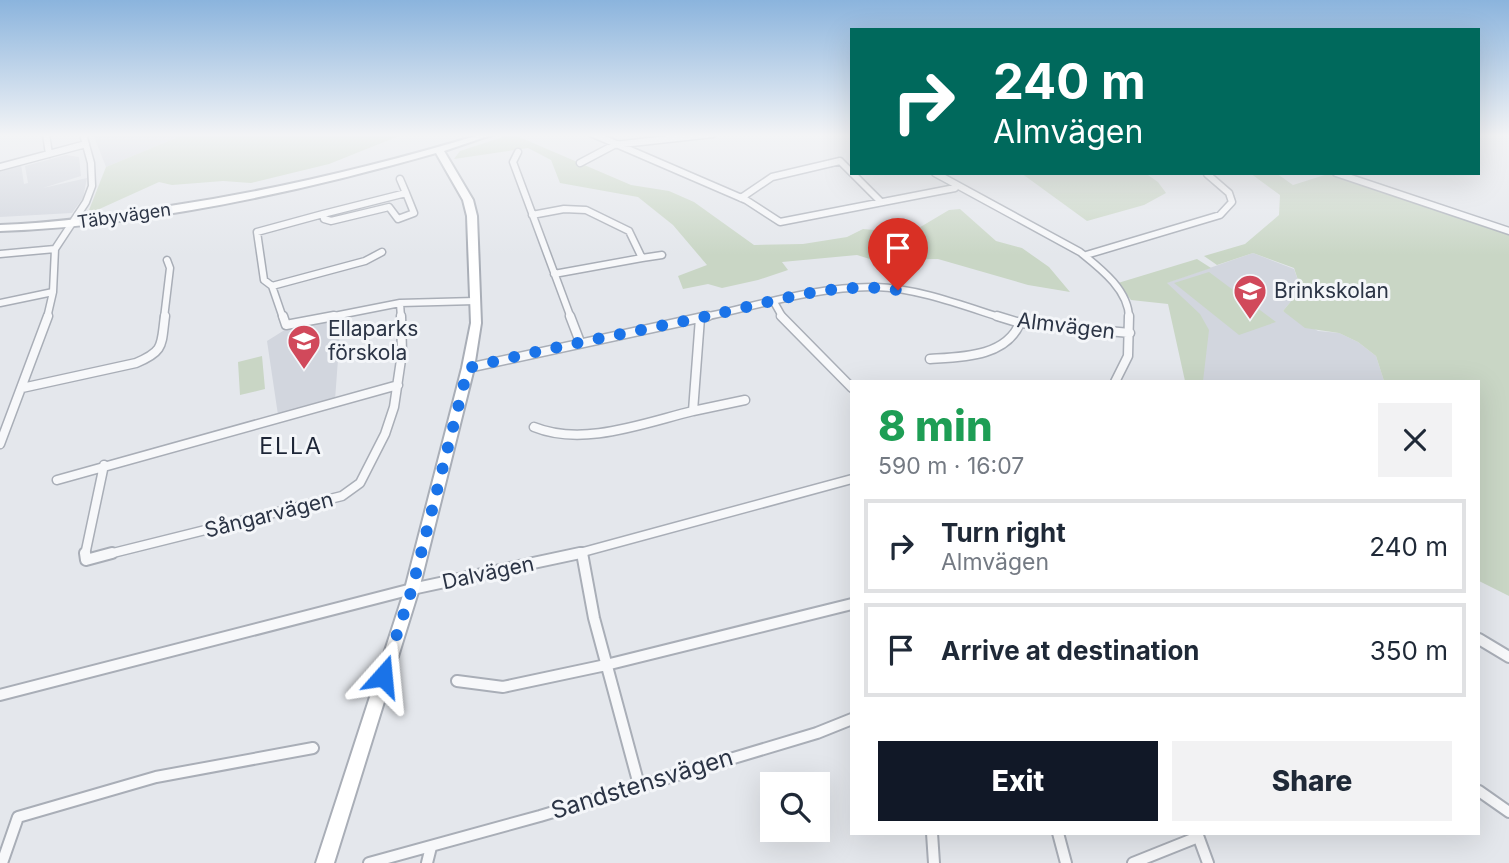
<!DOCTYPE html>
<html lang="en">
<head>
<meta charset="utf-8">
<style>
  :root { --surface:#fff; --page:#f2f2f3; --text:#1f2937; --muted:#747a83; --line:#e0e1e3; --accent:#111827 }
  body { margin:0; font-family:Inter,sans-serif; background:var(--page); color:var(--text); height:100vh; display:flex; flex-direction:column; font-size:26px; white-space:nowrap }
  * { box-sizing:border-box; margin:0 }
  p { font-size:23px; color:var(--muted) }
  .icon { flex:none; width:38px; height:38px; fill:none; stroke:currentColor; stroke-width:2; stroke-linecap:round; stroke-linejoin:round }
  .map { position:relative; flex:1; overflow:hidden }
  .panel { position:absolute; left:850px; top:380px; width:630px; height:455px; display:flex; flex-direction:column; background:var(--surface); border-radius:0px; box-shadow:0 7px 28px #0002 }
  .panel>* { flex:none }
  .top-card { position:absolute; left:850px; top:28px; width:630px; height:147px; border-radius:0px; box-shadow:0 7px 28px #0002; background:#00695c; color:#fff; overflow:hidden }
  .buttons { position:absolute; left:760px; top:772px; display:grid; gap:14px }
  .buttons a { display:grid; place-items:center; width:70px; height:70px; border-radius:0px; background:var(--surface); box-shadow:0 7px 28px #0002; font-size:35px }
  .pin { position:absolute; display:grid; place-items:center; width:60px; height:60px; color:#fff; margin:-72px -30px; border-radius:50% 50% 50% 0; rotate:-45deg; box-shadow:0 0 7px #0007 }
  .pin .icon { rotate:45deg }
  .me { position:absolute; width:77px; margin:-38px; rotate:18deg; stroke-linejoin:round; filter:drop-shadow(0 0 5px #0008) }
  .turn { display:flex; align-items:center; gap:24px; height:147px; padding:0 28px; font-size:32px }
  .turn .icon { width:91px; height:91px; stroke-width:2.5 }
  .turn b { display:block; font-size:49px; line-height:60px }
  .round { display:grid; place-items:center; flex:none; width:74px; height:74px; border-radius:0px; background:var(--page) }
  .headline { display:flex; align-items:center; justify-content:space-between; height:119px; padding:0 28px }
  h1 { font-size:42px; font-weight:800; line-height:52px; color:#1e9e55 }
  .action { display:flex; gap:14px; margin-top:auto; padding:14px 28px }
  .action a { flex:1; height:80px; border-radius:0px; background:var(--accent); color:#fff; font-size:28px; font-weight:800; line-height:80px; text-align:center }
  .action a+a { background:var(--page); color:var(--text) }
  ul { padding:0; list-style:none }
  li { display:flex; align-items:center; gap:21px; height:94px; margin:0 14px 10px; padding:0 14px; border:4px solid var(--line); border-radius:0px }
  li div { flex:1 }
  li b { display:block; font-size:26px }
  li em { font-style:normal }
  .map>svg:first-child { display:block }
  .built { fill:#d2d6de }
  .green { fill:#c9d6c5 }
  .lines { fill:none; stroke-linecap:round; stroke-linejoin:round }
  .street-far2-casing { stroke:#a9aeb7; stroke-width:9 }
  .street-far1-casing { stroke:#a9aeb7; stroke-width:11 }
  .street-casing { stroke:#a9aeb7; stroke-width:14 }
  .secondary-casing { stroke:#a9aeb7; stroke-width:4 }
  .street-far2 { stroke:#f7f8fa; stroke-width:6 }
  .street-far1 { stroke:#f7f8fa; stroke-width:8 }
  .street { stroke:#f7f8fa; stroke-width:10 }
  .secondary { fill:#fff; fill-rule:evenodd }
  .route { stroke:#1a73e8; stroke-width:12; stroke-dasharray:0 21.6 }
  .labels { text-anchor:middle; stroke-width:6; stroke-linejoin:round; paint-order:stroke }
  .far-street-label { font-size:18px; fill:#2b3445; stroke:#f4f6f9 }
  .poi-label { font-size:21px; fill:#2b3445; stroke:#f4f6f9; text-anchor:start }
  .street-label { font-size:21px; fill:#2b3445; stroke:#f4f6f9 }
  .neighbourhood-label { font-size:23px; letter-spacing:2px; fill:#1d2536; stroke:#f4f6f9 }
  .near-street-label { font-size:24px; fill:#2b3445; stroke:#f4f6f9 }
</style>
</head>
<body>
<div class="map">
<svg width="1509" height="863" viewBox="0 0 1509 863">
  <rect width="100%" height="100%" fill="#e4e7ec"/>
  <path class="built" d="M 93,134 L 185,134 L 106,167 Z
    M 66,155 L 79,157 L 81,176 L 43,188 L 87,178 L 83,198 L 72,213 L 0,217 L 0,171 L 21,164 L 24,184 L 28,183 L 25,166 Z
    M 1253,253 L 1294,269 L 1301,289 L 1283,311 L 1318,331 L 1339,333 L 1358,342 L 1376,356 L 1384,381 L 1196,381 L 1203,380 L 1166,283 Z
    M 341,318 L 335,400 L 278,415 L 267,341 L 283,331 Z"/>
  <path class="green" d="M 185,134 L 404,134 L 329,164 L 251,183 L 223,181 L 172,185 L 159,182 L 95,211 L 89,210 L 106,167 Z
    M 512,134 L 631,185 L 669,191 L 694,202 L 754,245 L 803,244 L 847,237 L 863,229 L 898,232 L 917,229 L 949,210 L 960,209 L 996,241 L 1022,248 L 1049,267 L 1070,292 L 1028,285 L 938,259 L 873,260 L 857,255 L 782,262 L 788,270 L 758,280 L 722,288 L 708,284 L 683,289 L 678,276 L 707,265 L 673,225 L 638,197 L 560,183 L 551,160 L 528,148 L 454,159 L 460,151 Z
    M 1021,173 L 1145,173 L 1158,182 L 1166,193 L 1144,205 L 1087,221 Z
    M 1250,173 L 1276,173 L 1293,185 L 1328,174 L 1509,234 L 1509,596 L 1479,581 L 1479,382 L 1384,381 L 1376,356 L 1358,342 L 1339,333 L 1305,328 L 1283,311 L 1301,289 L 1294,268 L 1253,253 L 1217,265 L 1204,256 L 1245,244 L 1279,215 L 1280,195 Z
    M 1197,259 L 1211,268 L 1167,283 L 1200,314 L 1209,330 L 1203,381 L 1185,381 L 1168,304 L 1131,300 L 1118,283 Z
    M 1209,272 L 1276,322 L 1239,335 L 1174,283 Z
    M 262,356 L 265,389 L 240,395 L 238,362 Z"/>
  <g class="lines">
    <defs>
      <path id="street-far2" d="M 46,134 L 49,154
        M 593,134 L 746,200 L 780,222 L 955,188
        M 518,152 L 513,162 L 571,318
        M 580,163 L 614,145 L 713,134
        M 0,167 L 86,144
        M 935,173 L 1080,252 C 1100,268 1129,290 1129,318
        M 1336,173 L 1509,231
        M 400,179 L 406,193
        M 406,193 L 414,213 L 398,219 L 389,207 L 331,221 L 324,219 L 323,214 Z
        M 741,198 L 772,177 L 840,161 L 881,202
        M 532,215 L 564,209 L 586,210 L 629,231 L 642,258 L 554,274
        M 0,254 L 55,249
        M 1086,255 L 1220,215 L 1232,202 L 1229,193 L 1207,174
        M 642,258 L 662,255
        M 272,286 L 365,261 L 382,252
        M 774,302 L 783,318
        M 0,303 L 53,292
        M 400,303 L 401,318
        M 47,318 L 53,292 L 55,249 L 86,202 L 92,186 L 91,163 L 83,134
        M 164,318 L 170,268 L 167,260
        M 283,318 L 272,286 L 264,280 L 257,232 L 323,214
        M 324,318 L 400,303 L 475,301
        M 700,318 C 756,306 818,286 876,287 C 917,288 964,306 1002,318"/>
      <path id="street-far1" d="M 283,316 L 286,325 L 334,316
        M 570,316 L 580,342
        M 781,316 L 852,388
        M 997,316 L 1020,323 L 1130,333
        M 930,359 C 962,357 1006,357 1020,323
        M 468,368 L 708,316
        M 1115,382 L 1128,356 L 1129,316
        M 22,388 L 136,363 C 165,351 161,345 165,316
        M 693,411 L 745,400
        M 534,427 C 583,447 644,423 693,411 L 700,318
        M 0,444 L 48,316
        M 57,480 L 398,385
        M 85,555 L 104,465
        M 105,555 L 342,496 L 360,483 L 385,434 L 394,407 L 402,353 L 401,316
        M 572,555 L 852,479"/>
      <path id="street" d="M 85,553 L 86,560 L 112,553
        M 582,553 L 594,618 L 639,785
        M 1479,639 L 1509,657
        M 457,681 L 503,687 L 606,665 L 852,604
        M 0,695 L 412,589 L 580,553
        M 1479,791 L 1509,812
        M 932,833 L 934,863
        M 1058,833 L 1066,863
        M 1197,833 L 1208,863
        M 2,863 L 18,817 L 156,777 L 313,748
        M 369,863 L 540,816 L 817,733 L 852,719
        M 427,863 L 431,847
        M 1133,863 L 1198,837"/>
      <path id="secondary" d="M 482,134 L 494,134 L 444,151 L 473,200 L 477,216 L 481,323 L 474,368 L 419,589 L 334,863 L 316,863 L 405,589 L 462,368 L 471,323 L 467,216 L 463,200 L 436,153 C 299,192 143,226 0,231 L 0,225 C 57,223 114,215 170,206 C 276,190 380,165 482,134 Z"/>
    </defs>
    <use href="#street-far2" class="street-far2-casing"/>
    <use href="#street-far1" class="street-far1-casing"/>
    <use href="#street" class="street-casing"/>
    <use href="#secondary" class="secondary-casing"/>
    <use href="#street-far2" class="street-far2"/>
    <use href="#street-far1" class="street-far1"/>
    <use href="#street" class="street"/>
    <use href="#secondary" class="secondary"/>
  </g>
  <linearGradient id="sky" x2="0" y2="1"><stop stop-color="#8bb4dd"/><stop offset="0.53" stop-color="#f3f4f6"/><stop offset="1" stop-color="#f3f4f6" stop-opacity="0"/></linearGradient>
  <rect width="1509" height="255" fill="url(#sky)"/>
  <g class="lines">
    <path class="route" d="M 383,676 L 412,589 L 468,368 C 547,348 628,333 708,316 C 768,303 836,280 898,290"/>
  </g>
  <defs>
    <symbol id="school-pin" viewBox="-11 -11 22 30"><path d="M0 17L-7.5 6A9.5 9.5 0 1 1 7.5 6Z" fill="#d1495b" stroke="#f4f6f9"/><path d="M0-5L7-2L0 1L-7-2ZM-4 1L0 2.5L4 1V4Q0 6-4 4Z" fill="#fff"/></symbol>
  </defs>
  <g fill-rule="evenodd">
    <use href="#school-pin" x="1231" y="272" width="38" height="52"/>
    <use href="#school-pin" x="285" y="322" width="38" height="52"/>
  </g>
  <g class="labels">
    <g class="far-street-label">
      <text transform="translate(124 216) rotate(-8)" y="6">Täbyvägen</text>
    </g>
    <g class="poi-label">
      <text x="1274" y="298">Brinkskolan</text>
      <text x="328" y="336">Ellaparks<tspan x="328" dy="24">förskola</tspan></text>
    </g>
    <g class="street-label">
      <text transform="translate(1066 326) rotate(7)" y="7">Almvägen</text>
      <text transform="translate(269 515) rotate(-14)" y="7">Sångarvägen</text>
      <text transform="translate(488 573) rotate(-12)" y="7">Dalvägen</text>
    </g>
    <g class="neighbourhood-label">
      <text x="291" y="454">ELLA</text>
    </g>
    <g class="near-street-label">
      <text transform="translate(642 784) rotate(-17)" y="8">Sandstensvägen</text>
    </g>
  </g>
</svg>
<div class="buttons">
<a><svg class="icon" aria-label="search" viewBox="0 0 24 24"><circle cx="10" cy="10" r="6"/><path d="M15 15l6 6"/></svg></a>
</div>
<div class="pin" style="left:898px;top:290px;background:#d93025"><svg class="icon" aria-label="arrive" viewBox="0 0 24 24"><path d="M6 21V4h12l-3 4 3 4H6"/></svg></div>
<svg class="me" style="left:383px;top:676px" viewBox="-20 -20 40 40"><path d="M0-17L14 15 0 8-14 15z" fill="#1a73e8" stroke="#fff" stroke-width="4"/></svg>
<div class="top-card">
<div class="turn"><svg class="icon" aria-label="right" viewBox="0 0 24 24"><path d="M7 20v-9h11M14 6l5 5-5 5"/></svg><div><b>240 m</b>Almvägen</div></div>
</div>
<section class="panel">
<div class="headline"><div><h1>8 min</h1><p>590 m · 16:07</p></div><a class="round"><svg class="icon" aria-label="close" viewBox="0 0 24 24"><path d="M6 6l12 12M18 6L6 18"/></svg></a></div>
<ul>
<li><svg class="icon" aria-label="right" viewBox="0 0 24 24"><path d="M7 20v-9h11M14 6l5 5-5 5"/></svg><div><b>Turn right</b><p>Almvägen</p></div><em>240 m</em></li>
<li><svg class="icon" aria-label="arrive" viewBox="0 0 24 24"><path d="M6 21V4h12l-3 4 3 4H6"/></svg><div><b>Arrive at destination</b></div><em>350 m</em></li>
</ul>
<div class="action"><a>Exit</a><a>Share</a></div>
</section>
</div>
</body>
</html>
